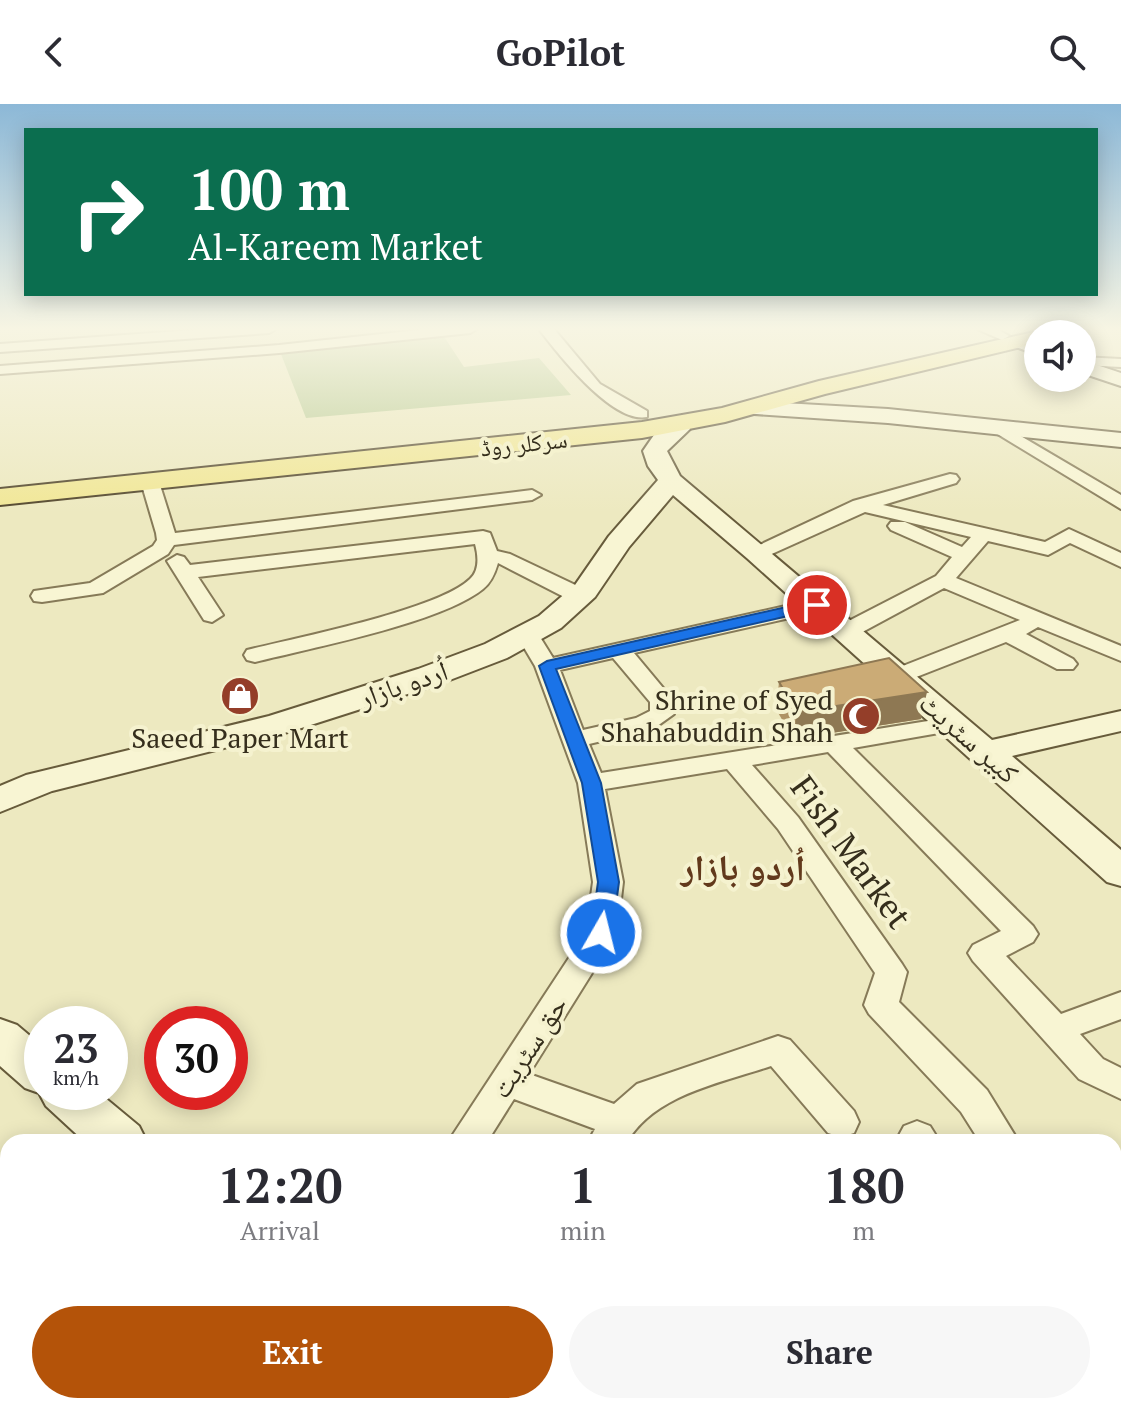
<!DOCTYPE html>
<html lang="en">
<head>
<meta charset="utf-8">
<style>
  :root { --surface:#fff; --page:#f7f7f7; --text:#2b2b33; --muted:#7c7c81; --accent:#b45309 }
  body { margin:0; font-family:"PT Serif","Noto Naskh Arabic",serif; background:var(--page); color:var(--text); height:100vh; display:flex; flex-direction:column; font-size:30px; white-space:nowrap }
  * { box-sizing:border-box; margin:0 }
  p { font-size:26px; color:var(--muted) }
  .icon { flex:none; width:44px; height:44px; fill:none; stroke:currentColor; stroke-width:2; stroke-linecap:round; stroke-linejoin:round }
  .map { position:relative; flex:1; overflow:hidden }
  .side { position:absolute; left:0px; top:1030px; width:1122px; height:280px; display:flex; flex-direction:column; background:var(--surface); border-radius:24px 24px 0 0; box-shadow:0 4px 20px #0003 }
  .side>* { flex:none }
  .hud { position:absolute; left:24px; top:24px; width:1074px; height:168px; border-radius:0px; box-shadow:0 4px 20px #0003; background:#0b6e4f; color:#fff; overflow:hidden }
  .tools { position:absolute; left:1024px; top:216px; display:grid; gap:16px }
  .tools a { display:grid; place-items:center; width:72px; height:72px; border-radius:50%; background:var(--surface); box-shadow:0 4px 20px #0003; font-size:40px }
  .speed { position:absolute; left:24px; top:902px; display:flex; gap:16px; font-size:40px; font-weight:700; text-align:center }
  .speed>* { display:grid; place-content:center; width:104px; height:104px; border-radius:50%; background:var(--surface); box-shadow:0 4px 20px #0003; line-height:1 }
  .speed small { font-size:20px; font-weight:400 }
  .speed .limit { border:12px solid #d22; background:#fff; color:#111 }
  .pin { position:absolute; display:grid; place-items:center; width:68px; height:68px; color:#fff; margin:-34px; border:4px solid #fff; border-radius:50%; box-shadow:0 2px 8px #0007 }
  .me { position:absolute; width:88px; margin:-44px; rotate:8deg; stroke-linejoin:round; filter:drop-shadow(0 0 6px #0008) }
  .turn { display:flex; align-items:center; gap:28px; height:168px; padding:0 32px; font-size:36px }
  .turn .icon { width:104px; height:104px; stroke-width:2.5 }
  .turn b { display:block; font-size:56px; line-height:68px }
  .eta { display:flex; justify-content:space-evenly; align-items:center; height:136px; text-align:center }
  .eta b { font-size:48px; font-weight:600; line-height:56px }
  .cta { display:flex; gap:16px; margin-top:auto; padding:16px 32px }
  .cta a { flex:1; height:92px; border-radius:48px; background:var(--accent); color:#fff; font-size:32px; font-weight:600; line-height:92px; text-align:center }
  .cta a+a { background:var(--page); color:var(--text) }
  header { display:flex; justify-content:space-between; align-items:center; height:104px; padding:0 32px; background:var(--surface); font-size:36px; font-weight:600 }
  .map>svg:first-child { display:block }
  .green { fill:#b9cb94 }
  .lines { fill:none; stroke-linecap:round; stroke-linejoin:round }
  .street-casing { stroke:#867a58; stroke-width:4 }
  .secondary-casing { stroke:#675b3b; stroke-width:4 }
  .primary-casing { stroke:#53472d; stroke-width:4 }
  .street { fill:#f8f5d3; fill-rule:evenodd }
  .secondary { fill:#f8f5d3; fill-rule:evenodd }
  .primary { fill:#f1e797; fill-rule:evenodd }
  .wall { fill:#af9365 }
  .shaded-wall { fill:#8e7853 }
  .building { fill:#cbab76; stroke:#8e7853; stroke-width:2 }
  .route { fill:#1a73e8; stroke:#114b97; stroke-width:2 }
  .labels { text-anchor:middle; stroke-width:8; stroke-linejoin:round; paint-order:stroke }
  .far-street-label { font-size:24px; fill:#352e1c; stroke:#f5f2cf }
  .street-label { font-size:28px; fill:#352e1c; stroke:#f5f2cf }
  .poi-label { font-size:28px; fill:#352e1c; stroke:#f5f2cf; text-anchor:end }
  .near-street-label { font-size:34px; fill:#352e1c; stroke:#f5f2cf }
  .district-label { font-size:36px; font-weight:bold; fill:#62391c; stroke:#f5f2cf }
</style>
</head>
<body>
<header><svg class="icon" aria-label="back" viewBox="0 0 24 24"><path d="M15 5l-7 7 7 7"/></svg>GoPilot<svg class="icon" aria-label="search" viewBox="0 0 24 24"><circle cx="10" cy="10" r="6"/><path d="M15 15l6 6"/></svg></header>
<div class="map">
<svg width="1121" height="1310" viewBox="0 0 1121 1310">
  <rect width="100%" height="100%" fill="#ede9c0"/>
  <path class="green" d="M 441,228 L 464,263 L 539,254 L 571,291 L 306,314 L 279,245 Z"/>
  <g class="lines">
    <defs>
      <path id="street" d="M 207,225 L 276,225 L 269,229 L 0,248 L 0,240 Z
        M 428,225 L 477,225 L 470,229 L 279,249 L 0,270 L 0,262 L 279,241 Z
        M 539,225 L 554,225 L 600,280 L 647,307 L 647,313 C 613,320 558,250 539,225 Z
        M 977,225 L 997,225 L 1009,232 L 1002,236 Z
        M 1082,253 L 1121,255 L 1121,263 L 1082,261 Z
        M 997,318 L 1121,391 L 1121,405 L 991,326 L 991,320 Z
        M 950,370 L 956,371 L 959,375 L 956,379 L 883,401 L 1045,438 L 1069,425 L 1121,449 L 1121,463 L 1070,439 L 1048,451 L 988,437 L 956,474 L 1121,542 L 1121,557 L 1038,523 L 1026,530 L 1073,555 L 1077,560 L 1073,565 L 1057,565 L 1006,538 L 906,577 L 890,577 L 886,572 L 890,567 L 1020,516 L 944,484 L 855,532 L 847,534 L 836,527 L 839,522 L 936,472 L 952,453 L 891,426 L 888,422 L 891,418 L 905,418 L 962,443 L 971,433 L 865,408 L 765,453 L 751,453 L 748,449 L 751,445 L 853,397 Z
        M 150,373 L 159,378 L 175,429 L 532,386 L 541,391 L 532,396 L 174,441 L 168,450 L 103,489 L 42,498 L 34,497 L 31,492 L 34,487 L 90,479 L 153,442 L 157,436 L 156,429 L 141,378 Z
        M 483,427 L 490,429 L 497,447 L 510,450 L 588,487 L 591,492 L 580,498 L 572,497 L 498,459 C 495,469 491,479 483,485 C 441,519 311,544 255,558 L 247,556 L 244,551 L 247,546 C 295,534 438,506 470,475 C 480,466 478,451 475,440 L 198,473 L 223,511 L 212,518 L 204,516 L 167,457 L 177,451 L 184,453 L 190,461 Z
        M 817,495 L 825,496 L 828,501 L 825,506 L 634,549 L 674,597 L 674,610 L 653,625 L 589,640 L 601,669 L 953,613 L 962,615 L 965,620 L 962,625 L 853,644 L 1033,822 L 1038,830 L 1033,838 L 1006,852 L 1061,910 L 1121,888 L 1121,915 L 1080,930 L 1103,955 L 1121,964 L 1121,995 L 1079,975 L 973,857 L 968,849 L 973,841 L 1001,827 L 828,648 L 752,661 L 798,713 L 902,860 L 907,868 L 899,898 L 987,986 L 1019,1038 L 980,1038 L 961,1008 L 869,910 L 864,901 L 875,869 L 778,725 L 727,665 L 605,685 L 623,778 L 617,829 L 529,970 L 614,1000 L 637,980 L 778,932 L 790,936 L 854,1007 L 859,1018 L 854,1029 L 841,1033 L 828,1029 L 771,962 C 722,979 655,990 627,1038 L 588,1038 L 595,1025 L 514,995 L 487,1038 L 448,1038 L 586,828 L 593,778 L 578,679 L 535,562 L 516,530 L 527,523 L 535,525 L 553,554 ZM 613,554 L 650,598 L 650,607 L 636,614 L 583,626 L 560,566 Z
        M 917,1017 L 930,1022 L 940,1038 L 901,1038 L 898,1033 L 904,1022 Z
        M 1121,1134 L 1121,1174 L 1114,1177 L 1114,1137 Z
        M 881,1302 L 934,1302 L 931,1310 L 877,1310 Z"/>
      <path id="secondary" d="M 1020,232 L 1038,238 L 1038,251 L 1013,242 L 1010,238 Z
        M 1082,256 L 1121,269 L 1121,282 L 1082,269 Z
        M 748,297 L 888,305 L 1121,329 L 1121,343 L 888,319 L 740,309 L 737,304 Z
        M 677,313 L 685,315 L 690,325 L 667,347 L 680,372 L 992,636 L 1121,607 L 1121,627 L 1012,652 L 1121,746 L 1121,782 L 1107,778 L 748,455 L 673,391 L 629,443 L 595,493 L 561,524 L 507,554 L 442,579 L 292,627 L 52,687 L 0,708 L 0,682 L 26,671 L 269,612 L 418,565 L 485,540 L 539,512 L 575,481 L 609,432 L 658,376 L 648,362 L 643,347 L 654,331 L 667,323 L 669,315 Z
        M 0,915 L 17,921 L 42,942 L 42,988 L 98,988 L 139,1022 L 147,1038 L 85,1038 L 46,1002 L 39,989 L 25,984 L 0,962 Z
        M 560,1302 L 634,1302 L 637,1310 L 563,1310 Z"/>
      <path id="primary" d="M 1038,227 L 1046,230 L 1038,230 L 1038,239 L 825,290 L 725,318 L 642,334 L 0,401 L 0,385 L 642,318 L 722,304 L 819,277 Z"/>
    </defs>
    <use href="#street" class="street-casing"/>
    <use href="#secondary" class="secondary-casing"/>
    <use href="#primary" class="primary-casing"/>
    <use href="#street" class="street"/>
    <use href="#secondary" class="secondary"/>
    <use href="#primary" class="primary"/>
  </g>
  <path class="wall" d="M 779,578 L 921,615 L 793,635 L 776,605 Z"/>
  <path class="shaded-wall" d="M 927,588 L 921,615 L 793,635 L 797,608 Z"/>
  <path class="building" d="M 889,554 L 927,588 L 797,608 L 779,578 Z"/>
  <linearGradient id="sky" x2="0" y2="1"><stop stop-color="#8cb8d7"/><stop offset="0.55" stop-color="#f7f5e3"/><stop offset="1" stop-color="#f7f5e3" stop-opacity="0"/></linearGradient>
  <rect width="1121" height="409" fill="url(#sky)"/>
  <path class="route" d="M 817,496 L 825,501 L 823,504 L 556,565 L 601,679 L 619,778 L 612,829 L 609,835 L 594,835 L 591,829 L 598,778 L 582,679 L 539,562 L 547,557 Z"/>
  <defs>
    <symbol id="shop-disc" viewBox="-11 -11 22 22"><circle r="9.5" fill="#943e29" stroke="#f5f2cf"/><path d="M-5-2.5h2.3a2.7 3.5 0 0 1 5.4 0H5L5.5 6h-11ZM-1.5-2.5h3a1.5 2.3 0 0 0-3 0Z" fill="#fff"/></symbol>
    <symbol id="mosque-disc" viewBox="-11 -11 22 22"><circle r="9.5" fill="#943e29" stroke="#f5f2cf"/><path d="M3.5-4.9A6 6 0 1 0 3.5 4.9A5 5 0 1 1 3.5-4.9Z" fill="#fff"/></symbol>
  </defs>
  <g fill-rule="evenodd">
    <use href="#shop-disc" x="218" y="570" width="44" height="44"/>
    <use href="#mosque-disc" x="839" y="590" width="44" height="44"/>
  </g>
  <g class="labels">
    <g class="far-street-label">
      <text transform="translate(524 340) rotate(-6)" y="8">سرکلر روڈ</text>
    </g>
    <g class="street-label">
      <text transform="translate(403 580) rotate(-19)" y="10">اُردو بازار</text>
      <text transform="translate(969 634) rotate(41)" y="10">کبیر سٹریٹ</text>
      <text transform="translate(529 943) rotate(-57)" y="10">حق سٹریت</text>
    </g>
    <g class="poi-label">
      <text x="833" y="606">Shrine of Syed<tspan x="833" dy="32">Shahabuddin Shah</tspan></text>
      <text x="240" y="644" text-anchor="middle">Saeed Paper Mart</text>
    </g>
    <g class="near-street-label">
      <text transform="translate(851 748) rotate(54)" y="12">Fish Market</text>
    </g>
    <g class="district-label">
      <text x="743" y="776">اُردو بازار</text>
    </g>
  </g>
</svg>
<div class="tools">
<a><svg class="icon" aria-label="sound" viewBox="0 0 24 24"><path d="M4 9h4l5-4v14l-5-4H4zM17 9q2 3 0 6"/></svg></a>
</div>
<div class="speed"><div>23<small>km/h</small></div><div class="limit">30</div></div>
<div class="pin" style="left:817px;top:501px;background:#d93025"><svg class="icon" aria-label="arrive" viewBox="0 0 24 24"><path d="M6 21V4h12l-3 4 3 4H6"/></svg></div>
<svg class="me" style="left:601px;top:829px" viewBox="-20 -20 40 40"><circle r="17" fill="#1a73e8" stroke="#fff" stroke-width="3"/><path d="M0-11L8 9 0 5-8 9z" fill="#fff"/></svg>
<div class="hud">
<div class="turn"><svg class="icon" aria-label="right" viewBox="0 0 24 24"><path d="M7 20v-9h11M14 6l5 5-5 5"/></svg><div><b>100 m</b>Al-Kareem Market</div></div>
</div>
<section class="side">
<div class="eta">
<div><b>12:20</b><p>Arrival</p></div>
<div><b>1</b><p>min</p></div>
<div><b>180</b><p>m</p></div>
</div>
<div class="cta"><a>Exit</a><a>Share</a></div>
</section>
</div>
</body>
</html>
